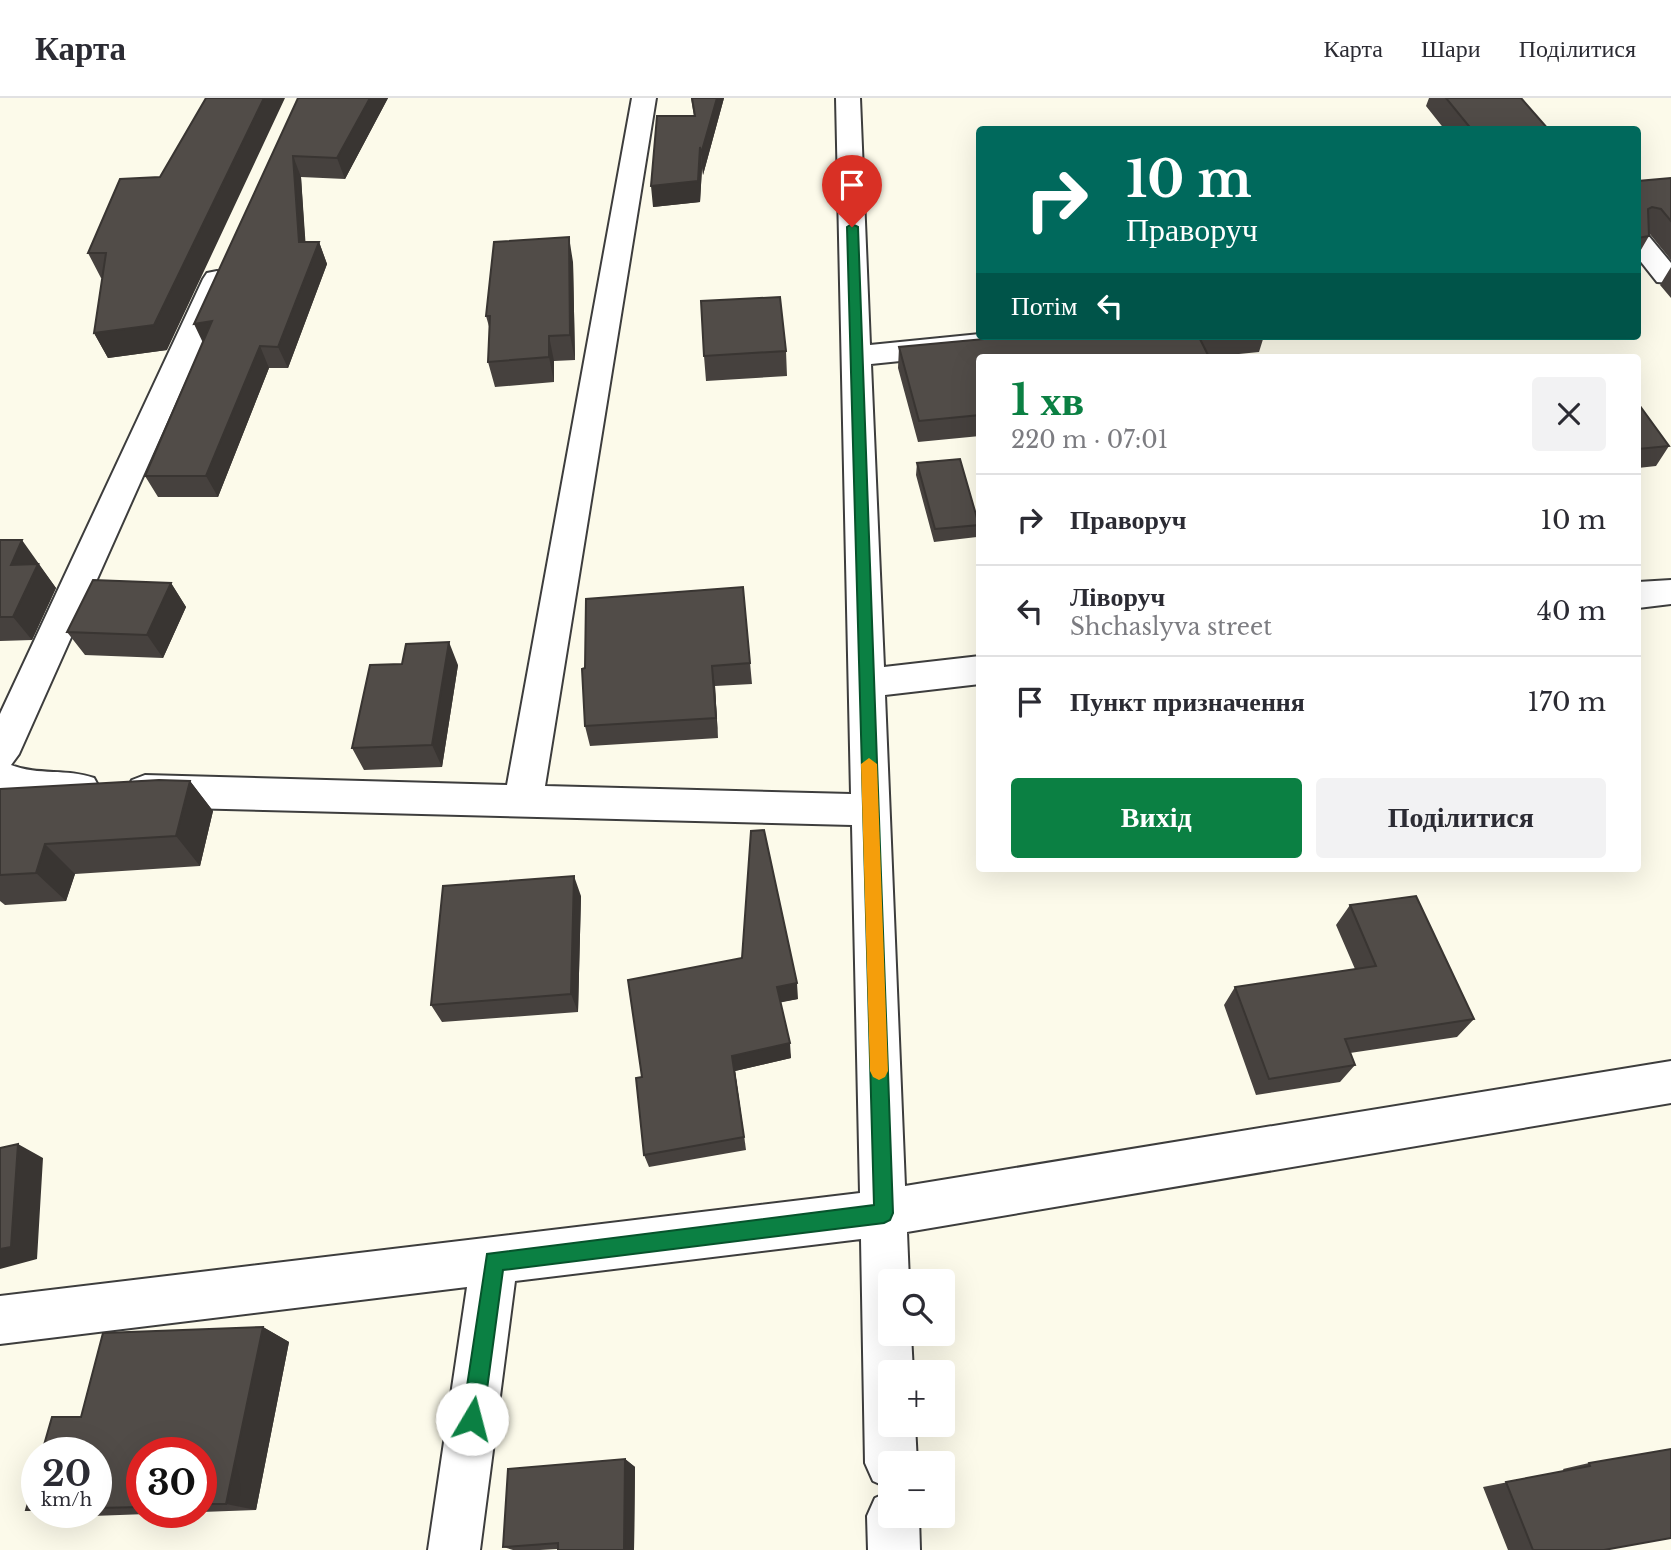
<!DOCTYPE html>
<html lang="uk">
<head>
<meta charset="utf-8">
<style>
  :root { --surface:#fff; --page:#f2f2f3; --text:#2b2b33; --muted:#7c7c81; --line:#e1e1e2; --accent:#0b8043 }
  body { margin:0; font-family:"Libre Baskerville",serif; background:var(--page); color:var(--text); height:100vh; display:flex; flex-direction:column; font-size:26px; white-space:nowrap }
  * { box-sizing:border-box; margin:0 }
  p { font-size:23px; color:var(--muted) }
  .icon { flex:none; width:38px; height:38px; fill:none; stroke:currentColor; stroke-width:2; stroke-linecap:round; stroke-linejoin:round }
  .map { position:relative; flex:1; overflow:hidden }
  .drawer { position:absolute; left:976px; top:256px; width:665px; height:518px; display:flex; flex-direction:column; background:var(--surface); border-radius:7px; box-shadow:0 7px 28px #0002 }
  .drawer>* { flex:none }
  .banner { position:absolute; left:976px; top:28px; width:665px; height:214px; border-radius:7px; box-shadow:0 7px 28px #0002; background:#00695c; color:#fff; overflow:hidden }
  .tools { position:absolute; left:878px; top:1171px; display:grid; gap:14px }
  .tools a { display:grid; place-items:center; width:77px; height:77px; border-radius:7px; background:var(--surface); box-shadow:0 7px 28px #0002; font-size:35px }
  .speed { position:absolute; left:21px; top:1339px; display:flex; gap:14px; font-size:35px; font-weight:700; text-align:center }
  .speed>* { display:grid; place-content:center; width:91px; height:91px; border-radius:50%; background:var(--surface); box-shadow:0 7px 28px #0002; line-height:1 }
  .speed small { font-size:18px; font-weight:400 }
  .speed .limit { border:10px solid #d22; background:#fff; color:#111 }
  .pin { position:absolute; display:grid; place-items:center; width:60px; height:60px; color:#fff; margin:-72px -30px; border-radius:50% 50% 50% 0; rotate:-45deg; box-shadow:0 0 7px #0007 }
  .pin .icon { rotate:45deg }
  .me { position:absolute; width:77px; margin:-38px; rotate:8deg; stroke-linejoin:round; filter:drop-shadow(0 0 5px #0008) }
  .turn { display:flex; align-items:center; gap:24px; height:147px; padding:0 35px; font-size:32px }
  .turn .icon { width:91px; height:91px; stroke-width:2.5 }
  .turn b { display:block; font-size:49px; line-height:60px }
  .then { display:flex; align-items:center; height:66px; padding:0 35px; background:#0003; gap:14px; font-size:26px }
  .round { display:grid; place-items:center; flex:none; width:74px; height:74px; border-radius:7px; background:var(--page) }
  .summary { display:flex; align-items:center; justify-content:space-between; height:119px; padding:0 35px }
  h1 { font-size:42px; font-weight:700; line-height:52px; color:var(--accent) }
  .button { display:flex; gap:14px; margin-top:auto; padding:14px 35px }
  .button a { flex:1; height:80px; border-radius:7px; background:var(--accent); color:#fff; font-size:28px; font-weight:700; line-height:80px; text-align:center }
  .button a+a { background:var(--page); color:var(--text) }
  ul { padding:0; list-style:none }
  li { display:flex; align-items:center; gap:21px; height:91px; padding:0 35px; border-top:2px solid var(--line) }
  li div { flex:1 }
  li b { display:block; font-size:26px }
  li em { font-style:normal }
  header { display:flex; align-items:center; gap:42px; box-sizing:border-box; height:98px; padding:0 35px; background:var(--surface); border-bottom:2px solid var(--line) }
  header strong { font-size:33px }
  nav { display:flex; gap:38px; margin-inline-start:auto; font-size:24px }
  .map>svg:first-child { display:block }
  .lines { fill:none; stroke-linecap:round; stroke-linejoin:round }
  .minor-casing { stroke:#3d3d3d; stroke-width:4 }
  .minor { fill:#fff; fill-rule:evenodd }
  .wall { fill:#46413e; fill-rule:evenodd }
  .shaded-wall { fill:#393532 }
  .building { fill:#514c48; stroke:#393532; stroke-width:2 }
  .route { fill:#0b8043; stroke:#07532c; stroke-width:2 }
  .slow { fill:#f59e0b }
</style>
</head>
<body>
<header>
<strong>Карта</strong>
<nav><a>Карта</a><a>Шари</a><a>Поділитися</a></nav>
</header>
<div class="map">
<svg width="1671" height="1452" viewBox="0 0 1671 1452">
  <rect width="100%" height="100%" fill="#fcfaea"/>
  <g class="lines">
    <defs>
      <path id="minor" d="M 632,0 L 656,0 L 545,688 L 851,696 L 836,0 L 860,0 L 870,247 L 980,236 L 1070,238 L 1066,244 L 1056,247 L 871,266 L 884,569 L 980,558 L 980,586 L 885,597 L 905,1088 L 1671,963 L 1671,1005 L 907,1134 L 909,1183 L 891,1183 L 891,1236 L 911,1236 L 913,1274 L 891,1274 L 891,1326 L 915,1326 L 917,1365 L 891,1365 L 891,1391 L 873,1383 L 865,1365 L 861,1141 L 515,1183 L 480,1452 L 428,1452 L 467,1189 L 0,1246 L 0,1198 L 860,1095 L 852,727 L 145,709 L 132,704 L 126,693 L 132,682 L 145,677 L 507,687 Z
        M 1638,134 L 1647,136 L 1671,165 L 1671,185 L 1657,184 L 1638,160 Z
        M 217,173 L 227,175 L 231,181 L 19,656 L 11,667 C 39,678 66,670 94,680 L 100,691 L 94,702 C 65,712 29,707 0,695 L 0,616 L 203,181 L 207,175 Z
        M 1671,482 L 1671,506 L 1638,510 L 1638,484 Z
        M 891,1393 L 891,1418 L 919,1418 L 920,1452 L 868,1452 L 867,1418 L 875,1400 Z"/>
    </defs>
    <use href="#minor" class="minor-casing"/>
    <use href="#minor" class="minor"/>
  </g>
  <path class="wall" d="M 298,0 L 388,0 L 345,81 L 301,79 L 305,144 L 319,144 L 327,166 L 288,270 L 269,270 L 218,399 L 158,399 L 145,378 L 203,245 Z
    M 691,0 L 724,0 L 703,77 L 702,70 L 700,104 L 653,109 L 694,18 Z
    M 1429,0 L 1521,0 L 1549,32 L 1445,32 L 1426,8 Z
    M 1671,80 L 1671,162 L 1649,135 L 1649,138 L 1638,157 L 1638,83 Z
    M 120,81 L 167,252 L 108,260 L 94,235 L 102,180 L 101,180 L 88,155 Z
    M 573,164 L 575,262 L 554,263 L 554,284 L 495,289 L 488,264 L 490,232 L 486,218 Z
    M 1671,169 L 1671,200 L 1660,187 Z
    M 1003,238 L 1264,238 L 1259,254 L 1209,259 L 980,259 L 980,338 L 918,344 L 898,270 L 899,249 L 1003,240 Z
    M 786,253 L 787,278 L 706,283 L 704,258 Z
    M 1638,309 L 1669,348 L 1656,368 L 1638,370 Z
    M 917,365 L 979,427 L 977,439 L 934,444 L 916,377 Z
    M 0,442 L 40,466 L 39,467 L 56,490 L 32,542 L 0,543 Z
    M 171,485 L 186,509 L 163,560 L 85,557 L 67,534 Z
    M 743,489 L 752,586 L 715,588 L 718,640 L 590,648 L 585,628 L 585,570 Z
    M 402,566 L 458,567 L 442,669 L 364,672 L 352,650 Z
    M 190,683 L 213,713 L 200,768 L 75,776 L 66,803 L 5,807 L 0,803 L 0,691 Z
    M 581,798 L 578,914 L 442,924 L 431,907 Z
    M 1350,807 L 1474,921 L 1457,939 L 1350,955 L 1355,967 L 1340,984 L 1256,997 L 1224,907 L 1235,889 L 1355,871 L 1336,827 Z
    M 628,882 L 798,901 L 780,904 L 791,960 L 735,973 L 746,1052 L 649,1069 L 644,1057 L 642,979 Z
    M 263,1229 L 289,1244 L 256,1412 L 65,1419 L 26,1412 L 37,1373 L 37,1414 L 96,1414 L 96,1354 L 81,1319 ZM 142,1354 L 201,1354 L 201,1414 L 142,1414 Z
    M 1671,1351 L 1604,1452 L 1508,1452 L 1483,1389 L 1564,1373 L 1563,1371 L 1589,1365 Z
    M 625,1361 L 635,1369 L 634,1452 L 558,1452 L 558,1451 L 540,1452 L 513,1452 L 503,1449 Z"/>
  <path class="shaded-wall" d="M 264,0 L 285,0 L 167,252 L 108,260 L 94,235 Z
    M 370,0 L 388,0 L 345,81 L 337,60 Z
    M 717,0 L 724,0 L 703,77 L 701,56 Z
    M 700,49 L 702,70 L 700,104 L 653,109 L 651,88 Z
    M 293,58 L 301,79 L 307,166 L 299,144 Z
    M 569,139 L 573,164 L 575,262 L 570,237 Z
    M 319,144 L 327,166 L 288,270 L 278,249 Z
    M 212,223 L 204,247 L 194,226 Z
    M 549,238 L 554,263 L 554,284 L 549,259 Z
    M 260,248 L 269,270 L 218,399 L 206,378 Z
    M 22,442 L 56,490 L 32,542 L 13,519 L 11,467 Z
    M 171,485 L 186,509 L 163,560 L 147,537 Z
    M 449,544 L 458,567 L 442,669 L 432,647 Z
    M 712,568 L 715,588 L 718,640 L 716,620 Z
    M 190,683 L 213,713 L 200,768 L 176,738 Z
    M 45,746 L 75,776 L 66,803 L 36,775 Z
    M 574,778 L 581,798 L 578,914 L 571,896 Z
    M 797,885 L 798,901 L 778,905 L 777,889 Z
    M 790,945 L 791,960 L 735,973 L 746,1052 L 732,958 Z
    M 18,1046 L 43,1060 L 37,1161 L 0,1171 L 0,1151 Z
    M 263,1229 L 289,1244 L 256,1412 L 226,1406 Z
    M 625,1361 L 635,1369 L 634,1452 L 624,1452 Z"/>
  <path class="building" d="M 206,0 L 264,0 L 154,227 L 94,235 L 106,155 L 88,155 L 120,81 L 160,79 Z
    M 298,0 L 370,0 L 337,60 L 293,58 L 299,144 L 319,144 L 278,249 L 260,248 L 206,378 L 145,378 L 212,223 L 194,226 Z
    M 692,0 L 717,0 L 701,56 L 700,49 L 698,83 L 651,88 L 657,18 L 695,18 Z
    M 1446,0 L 1521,0 L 1549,32 L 1472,32 Z
    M 1671,80 L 1671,123 L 1661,111 L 1652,109 L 1648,111 L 1649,138 L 1638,140 L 1638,83 Z
    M 569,139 L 570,237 L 549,238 L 549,259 L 488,264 L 490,218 L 486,218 L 494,144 Z
    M 780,199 L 786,253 L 704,258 L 701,203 Z
    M 1005,238 L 1211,238 L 1199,239 L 1209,259 L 980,259 L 980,317 L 919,323 L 899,249 L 1006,239 Z
    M 1640,308 L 1669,348 L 1638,351 L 1638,309 Z
    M 960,361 L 979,427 L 935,431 L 917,365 Z
    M 0,442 L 22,442 L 11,467 L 38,466 L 13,519 L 0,519 Z
    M 93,482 L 171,485 L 147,537 L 67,534 Z
    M 743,489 L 750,565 L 712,568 L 716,620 L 585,628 L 582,571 L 585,570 L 586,501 Z
    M 449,544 L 432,647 L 352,650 L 370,567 L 402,566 L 406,546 Z
    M 159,682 L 190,683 L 176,738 L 45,746 L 36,775 L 0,777 L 0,691 Z
    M 764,732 L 797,885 L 777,889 L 790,945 L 732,958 L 744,1039 L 644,1057 L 636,980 L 642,979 L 628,882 L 742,860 L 751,733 Z
    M 574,778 L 571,896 L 431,907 L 443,788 Z
    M 1416,798 L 1474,921 L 1345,941 L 1355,967 L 1269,981 L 1235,889 L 1376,868 L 1350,807 Z
    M 18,1046 L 11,1149 L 0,1151 L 0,1050 Z
    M 263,1229 L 226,1406 L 201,1406 L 201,1354 L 142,1354 L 142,1409 L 96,1410 L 96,1354 L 42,1354 L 52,1319 L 81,1319 L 103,1235 Z
    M 1671,1351 L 1671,1440 L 1604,1452 L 1533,1452 L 1506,1384 L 1590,1368 L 1589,1365 Z
    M 625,1361 L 624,1452 L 558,1452 L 558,1445 L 503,1449 L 508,1371 Z
    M 37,1373 L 37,1412 L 26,1412 Z"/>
  <path class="route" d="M 852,126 L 858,129 L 893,1115 L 890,1122 L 884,1125 L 503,1172 L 483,1321 L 480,1328 L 472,1331 L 465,1328 L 462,1321 L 487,1156 L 874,1107 L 847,129 Z"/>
  <path class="slow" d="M 869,660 L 877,666 L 888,973 L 885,979 L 879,982 L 873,979 L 870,973 L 861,666 Z"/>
</svg>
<div class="tools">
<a><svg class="icon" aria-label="search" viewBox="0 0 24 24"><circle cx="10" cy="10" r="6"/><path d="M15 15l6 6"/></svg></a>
<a>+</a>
<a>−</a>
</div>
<div class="speed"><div>20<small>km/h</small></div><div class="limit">30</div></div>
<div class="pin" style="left:852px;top:129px;background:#d93025"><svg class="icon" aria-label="arrive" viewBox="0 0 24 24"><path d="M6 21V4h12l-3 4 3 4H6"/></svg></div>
<svg class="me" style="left:472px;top:1321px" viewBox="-20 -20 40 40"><circle r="19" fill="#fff"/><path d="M0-13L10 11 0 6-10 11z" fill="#0b8043"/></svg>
<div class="banner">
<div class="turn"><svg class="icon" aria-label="right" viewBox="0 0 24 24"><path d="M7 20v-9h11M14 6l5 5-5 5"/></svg><div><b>10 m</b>Праворуч</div></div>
<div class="then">Потім<svg class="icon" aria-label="left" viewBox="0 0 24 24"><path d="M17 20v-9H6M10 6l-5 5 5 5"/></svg></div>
</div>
<section class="drawer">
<div class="summary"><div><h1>1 хв</h1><p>220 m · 07:01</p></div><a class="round"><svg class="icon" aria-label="close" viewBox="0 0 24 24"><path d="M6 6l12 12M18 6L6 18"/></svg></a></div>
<ul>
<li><svg class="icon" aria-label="right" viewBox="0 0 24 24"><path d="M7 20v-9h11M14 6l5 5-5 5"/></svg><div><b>Праворуч</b></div><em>10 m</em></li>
<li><svg class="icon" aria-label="left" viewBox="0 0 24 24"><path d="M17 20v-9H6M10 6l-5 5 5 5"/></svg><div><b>Ліворуч</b><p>Shchaslyva street</p></div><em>40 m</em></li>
<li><svg class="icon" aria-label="arrive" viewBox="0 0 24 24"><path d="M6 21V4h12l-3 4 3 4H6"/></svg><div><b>Пункт призначення</b></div><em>170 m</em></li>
</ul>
<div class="button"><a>Вихід</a><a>Поділитися</a></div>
</section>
</div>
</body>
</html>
